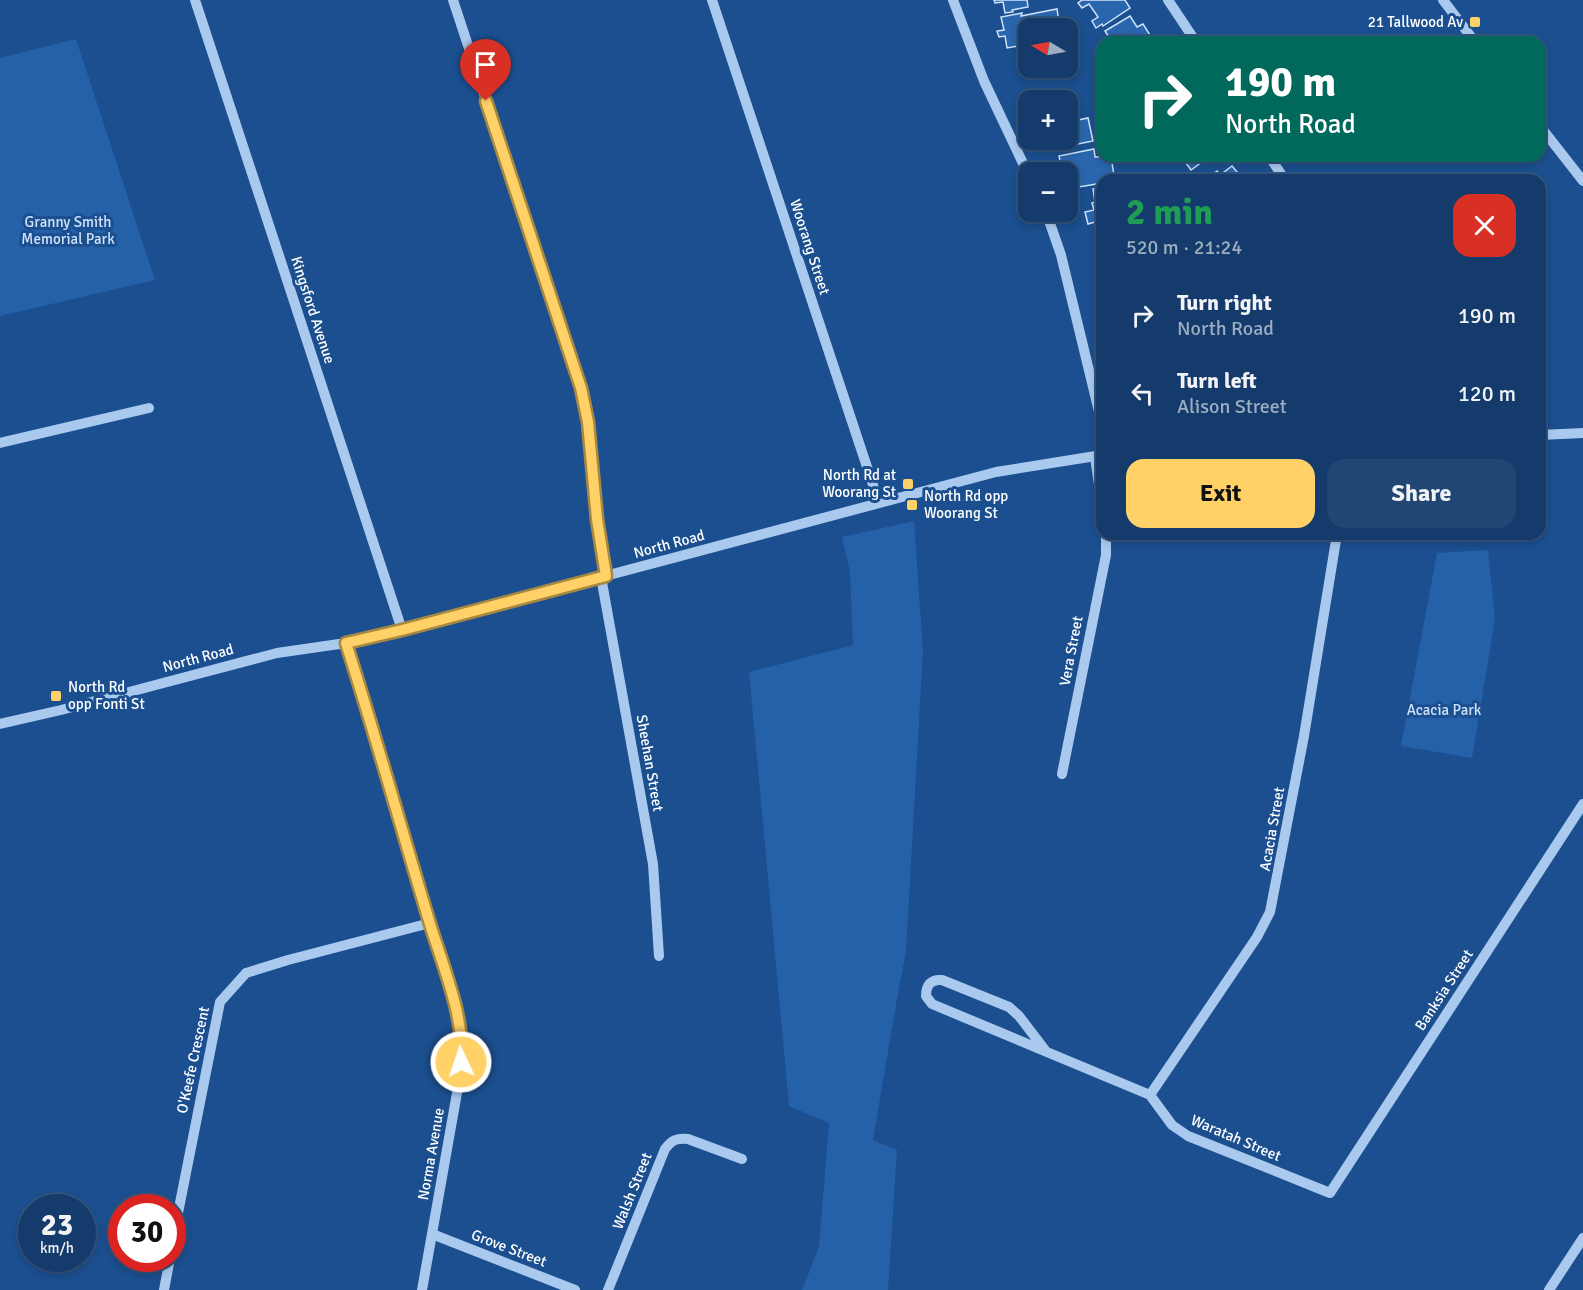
<!DOCTYPE html>
<html lang="en">
<head>
<meta charset="utf-8">
<style>
  :root { --surface:#143b6b; --page:#214673; --text:#f1f3f6; --muted:#9dadc1; --line:#33557e; --accent:#ffd166 }
  body { margin:0; font-family:Signika,sans-serif; background:var(--page); color:var(--text); height:100vh; display:flex; flex-direction:column; font-size:22px; white-space:nowrap }
  * { box-sizing:border-box; margin:0 }
  p { font-size:20px; color:var(--muted) }
  .icon { flex:none; width:33px; height:33px; fill:none; stroke:currentColor; stroke-width:2; stroke-linecap:round; stroke-linejoin:round }
  .map { position:relative; flex:1; overflow:hidden }
  .sheet { position:absolute; left:1096px; top:174px; width:450px; height:366px; display:flex; flex-direction:column; background:var(--surface); border-radius:18px; box-shadow:0 3px 9px #0003,0 0 0 2px var(--line) }
  .sheet>* { flex:none }
  .guide { position:absolute; left:1096px; top:36px; width:450px; height:126px; border-radius:18px; box-shadow:0 3px 9px #0003,0 0 0 2px var(--line); background:#00695c; color:#fff; overflow:hidden }
  .needle { width:39px; rotate:280deg }
  .tools { position:absolute; left:1018px; top:18px; display:grid; gap:12px }
  .tools a { display:grid; place-items:center; width:60px; height:60px; border-radius:12px; background:var(--surface); box-shadow:0 3px 9px #0003,0 0 0 2px var(--line); font-size:30px }
  .speed { position:absolute; left:18px; top:1194px; display:flex; gap:12px; font-size:30px; font-weight:700; text-align:center }
  .speed>* { display:grid; place-content:center; width:78px; height:78px; border-radius:50%; background:var(--surface); box-shadow:0 3px 9px #0003,0 0 0 2px var(--line); line-height:1 }
  .speed small { font-size:15px; font-weight:400 }
  .speed .limit { border:9px solid #d22; background:#fff; color:#111 }
  .pin { position:absolute; display:grid; place-items:center; width:51px; height:51px; color:#fff; margin:-62px -26px; border-radius:50% 50% 50% 0; rotate:-45deg; box-shadow:0 0 6px #0007 }
  .pin .icon { rotate:45deg }
  .me { position:absolute; width:66px; margin:-33px; rotate:357deg; stroke-linejoin:round; filter:drop-shadow(0 0 4px #0008) }
  .turn { display:flex; align-items:center; gap:21px; height:126px; padding:0 30px; font-size:27px }
  .turn .icon { width:78px; height:78px; stroke-width:2.5 }
  .turn b { display:block; font-size:42px; line-height:51px }
  .round { display:grid; place-items:center; flex:none; width:63px; height:63px; border-radius:18px; background:var(--page) }
  .summary { display:flex; align-items:center; justify-content:space-between; height:102px; padding:0 30px }
  h1 { font-size:36px; font-weight:800; line-height:45px; color:#1e9e55 }
  .primary-button { display:flex; gap:12px; margin-top:auto; padding:12px 30px }
  .primary-button a { flex:1; height:69px; border-radius:18px; background:var(--accent); color:#111; font-size:24px; font-weight:800; line-height:69px; text-align:center }
  .primary-button a+a { background:var(--page); color:var(--text) }
  ul { padding:0; list-style:none }
  li { display:flex; align-items:center; gap:18px; height:78px; padding:0 30px }
  li div { flex:1 }
  li b { display:block; font-size:22px }
  li em { font-style:normal }
  .map>svg:first-child { display:block }
  .green { fill:#2461a8 }
  .building { fill:#2a66ad; stroke:#cfe3fa; stroke-width:1.5 }
  .lines { fill:none; stroke-linecap:round; stroke-linejoin:round }
  .minor { stroke:#a9c9ee; stroke-width:10 }
  .route-casing { stroke:#a68842; stroke-width:15 }
  .route { stroke:#ffd166; stroke-width:10 }
  .poi-dot { fill:#ffd166; stroke:#1b4f8f; stroke-width:2 }
  .labels { text-anchor:middle; stroke-width:6; stroke-linejoin:round; paint-order:stroke }
  .poi-label { font-size:15px; fill:#fff; stroke:#1b4f8f; text-anchor:end }
  .park-label { font-size:15px; fill:#cfe3fa; stroke:#1b4f8f }
  .street-label { font-size:15px; fill:#fff; stroke:#1b4f8f }
</style>
</head>
<body>
<div class="map">
<svg width="1583" height="1290" viewBox="0 0 1583 1290">
  <rect width="100%" height="100%" fill="#1b4f8f"/>
  <path class="green" d="M 76,39 L 155,280 L 0,316 L 0,58 Z
    M 914,521 L 923,651 L 906,952 L 897,999 L 873,1140 L 897,1150 L 888,1290 L 802,1290 L 819,1247 L 829,1123 L 789,1106 L 749,672 L 853,645 L 850,572 L 842,537 Z
    M 1488,550 L 1495,619 L 1472,758 L 1401,746 L 1437,553 Z"/>
  <path class="building" d="M 994,0 L 1027,0 L 1028,7 L 1012,10 L 1013,12 L 1005,13 L 1003,2 L 995,3 Z
    M 1082,0 L 1125,0 L 1130,8 L 1103,26 L 1102,24 L 1096,28 L 1092,21 L 1098,17 L 1089,4 L 1082,8 L 1078,3 Z
    M 1057,9 L 1059,22 L 1053,23 L 1054,28 L 1029,28 L 1029,44 L 1007,48 L 1005,36 L 999,37 L 997,31 L 1004,30 L 1001,17 L 1022,13 L 1021,16 Z
    M 1130,16 L 1137,27 L 1143,24 L 1150,35 L 1140,42 L 1112,42 L 1105,31 Z
    M 1088,118 L 1093,141 L 1048,150 L 1046,140 L 1068,140 L 1068,122 Z
    M 1094,149 L 1095,157 L 1111,156 L 1114,176 L 1109,177 L 1110,180 L 1102,180 L 1102,183 L 1079,187 L 1076,168 L 1062,171 L 1059,156 Z
    M 1186,156 L 1208,156 L 1209,157 L 1191,170 L 1183,159 Z
    M 1232,166 L 1242,178 L 1240,180 L 1206,180 L 1217,171 L 1220,175 Z
    M 1102,187 L 1102,220 L 1088,224 L 1085,212 L 1094,210 L 1092,203 L 1095,202 L 1093,189 Z
    M 1102,226 L 1102,259 L 1101,259 L 1095,228 Z"/>
  <g class="lines">
    <path class="minor" d="M 195,0 L 402,630
      M 453,0 L 581,388 L 588,422 L 597,519 L 606,576
      M 712,0 L 879,503
      M 953,0 L 984,81 L 1029,176
      M 1168,0 L 1196,42
      M 1443,0 L 1475,42
      M 1540,126 L 1583,181
      M 1269,156 L 1285,180
      M 1046,212 L 1061,255 L 1102,424
      M 1540,435 L 1583,433
      M 0,443 L 149,408
      M 1095,457 L 1102,505
      M 601,577 L 653,864 L 659,956
      M 346,643 L 393,795 L 454,1004 L 463,1048 L 460,1076 L 422,1290
      M 0,724 L 61,710 L 277,653 L 346,643 L 402,630 L 996,472 L 1102,455
      M 1062,774 L 1106,555 L 1106,534
      M 1045,1050 L 1019,1016 L 1009,1007 L 942,980 C 931,979 926,985 926,996 L 932,1004 L 1150,1095 L 1172,1125 L 1188,1136 L 1330,1193 L 1583,804
      M 1150,1095 L 1257,937 L 1270,912 L 1304,736 L 1337,534
      M 432,1234 L 575,1290
      M 172,1243 L 220,1002 L 246,973 L 288,960 L 430,923
      M 164,1290 L 170,1258
      M 608,1290 L 665,1149 C 672,1140 676,1138 688,1139 L 742,1159
      M 1549,1290 L 1583,1238"/>
  </g>
  <g class="lines">
    <defs>
      <path id="route" d="M 461,1062 C 465,1018 443,966 430,924 C 402,831 376,737 346,643 L 402,630 L 606,576 L 597,519 L 588,422 L 581,388 L 486,101"/>
    </defs>
    <use href="#route" class="route-casing"/>
    <use href="#route" class="route"/>
  </g>
  <g class="poi-dot">
    <rect x="1469" y="16" width="12" height="12" rx="3"/>
    <rect x="902" y="478" width="12" height="12" rx="3"/>
    <rect x="906" y="499" width="12" height="12" rx="3"/>
    <rect x="50" y="690" width="12" height="12" rx="3"/>
  </g>
  <g class="labels">
    <g class="poi-label">
      <text x="1463" y="27">21 Tallwood Av</text>
      <text x="896" y="480">North Rd at<tspan x="896" dy="17">Woorang St</tspan></text>
      <text x="924" y="501" text-anchor="start">North Rd opp<tspan x="924" dy="17">Woorang St</tspan></text>
      <text x="68" y="692" text-anchor="start">North Rd<tspan x="68" dy="17">opp Fonti St</tspan></text>
    </g>
    <g class="park-label">
      <text x="68" y="227">Granny Smith<tspan x="68" dy="17">Memorial Park</tspan></text>
      <text x="1444" y="715">Acacia Park</text>
    </g>
    <g class="street-label">
      <text transform="translate(810 247) rotate(72)" y="5">Woorang Street</text>
      <text transform="translate(313 310) rotate(72)" y="5">Kingsford Avenue</text>
      <text transform="translate(669 544) rotate(-15)" y="5">North Road</text>
      <text transform="translate(1071 651) rotate(-79)" y="5">Vera Street</text>
      <text transform="translate(198 658) rotate(-15)" y="5">North Road</text>
      <text transform="translate(650 763) rotate(80)" y="5">Sheehan Street</text>
      <text transform="translate(1272 829) rotate(-80)" y="5">Acacia Street</text>
      <text transform="translate(1444 990) rotate(-57)" y="5">Banksia Street</text>
      <text transform="translate(193 1060) rotate(-78)" y="5">O'Keefe Crescent</text>
      <text transform="translate(1236 1138) rotate(23)" y="5">Waratah Street</text>
      <text transform="translate(431 1154) rotate(-80)" y="5">Norma Avenue</text>
      <text transform="translate(632 1191) rotate(-68)" y="5">Walsh Street</text>
      <text transform="translate(509 1248) rotate(21)" y="5">Grove Street</text>
    </g>
  </g>
</svg>
<div class="tools">
<a><svg class="needle" viewBox="-14 -14 28 28"><path d="M0-13l5 13h-10z" fill="#e53935"/><path d="M0 13l5-13h-10z" fill="#9dadc1"/></svg></a>
<a>+</a>
<a>−</a>
</div>
<div class="speed"><div>23<small>km/h</small></div><div class="limit">30</div></div>
<div class="pin" style="left:486px;top:101px;background:#d93025"><svg class="icon" aria-label="arrive" viewBox="0 0 24 24"><path d="M6 21V4h12l-3 4 3 4H6"/></svg></div>
<svg class="me" style="left:461px;top:1062px" viewBox="-20 -20 40 40"><circle r="17" fill="#ffd166" stroke="#fff" stroke-width="3"/><path d="M0-11L8 9 0 5-8 9z" fill="#fff"/></svg>
<div class="guide">
<div class="turn"><svg class="icon" aria-label="right" viewBox="0 0 24 24"><path d="M7 20v-9h11M14 6l5 5-5 5"/></svg><div><b>190 m</b>North Road</div></div>
</div>
<section class="sheet">
<div class="summary"><div><h1>2 min</h1><p>520 m · 21:24</p></div><a class="round" style="background:#d93025;color:#fff"><svg class="icon" aria-label="close" viewBox="0 0 24 24"><path d="M6 6l12 12M18 6L6 18"/></svg></a></div>
<ul>
<li><svg class="icon" aria-label="right" viewBox="0 0 24 24"><path d="M7 20v-9h11M14 6l5 5-5 5"/></svg><div><b>Turn right</b><p>North Road</p></div><em>190 m</em></li>
<li><svg class="icon" aria-label="left" viewBox="0 0 24 24"><path d="M17 20v-9H6M10 6l-5 5 5 5"/></svg><div><b>Turn left</b><p>Alison Street</p></div><em>120 m</em></li>
</ul>
<div class="primary-button"><a>Exit</a><a>Share</a></div>
</section>
</div>
</body>
</html>
